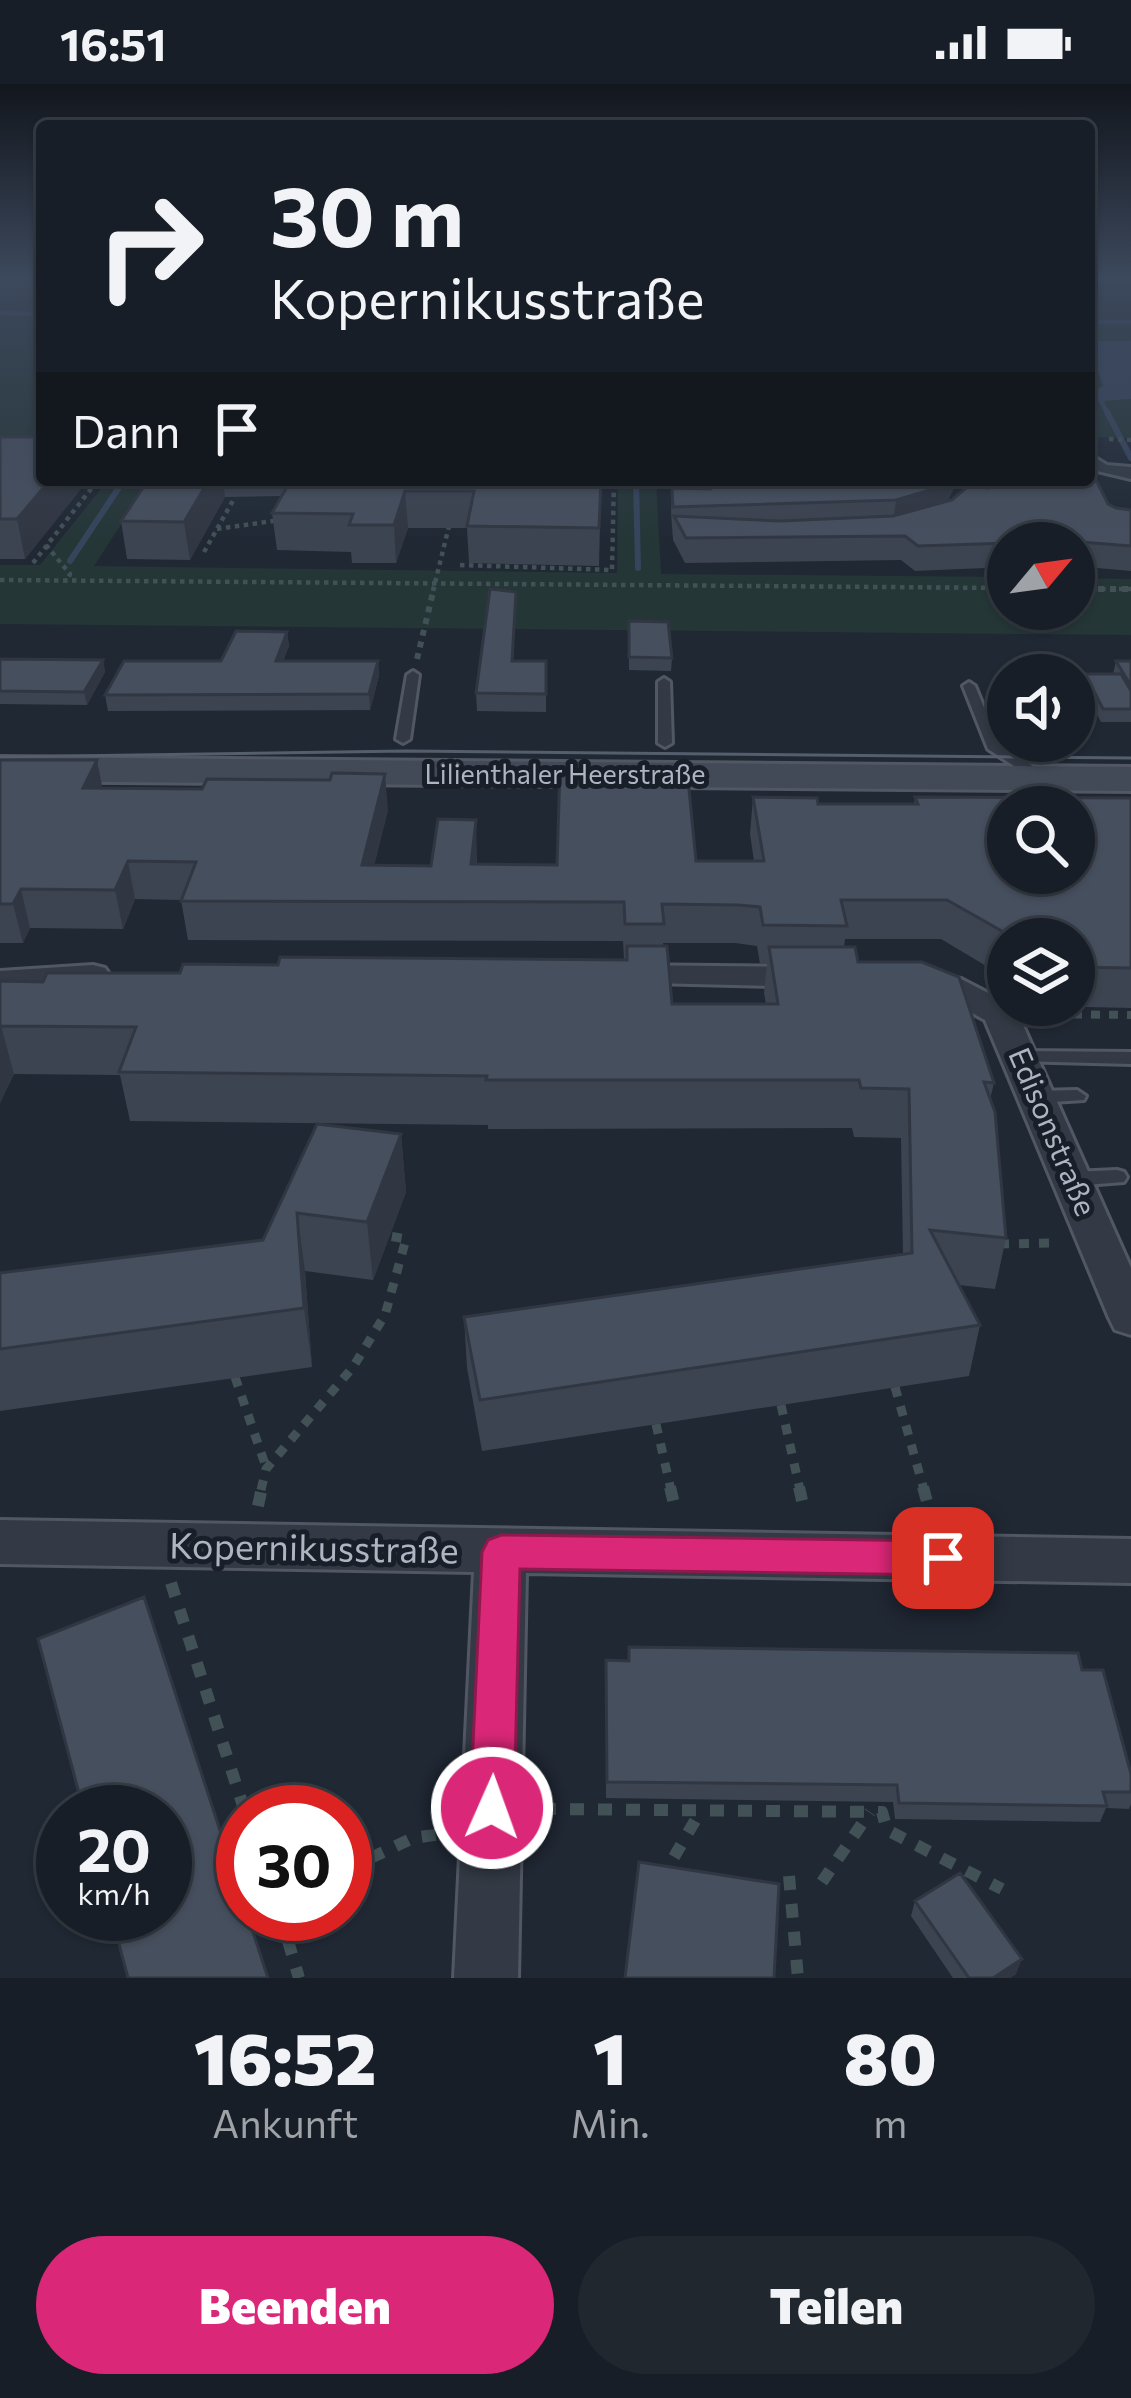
<!DOCTYPE html>
<html lang="de">
<head>
<meta charset="utf-8">
<style>
  :root { --surface:#181e27; --page:#21272f; --text:#f1f3f6; --muted:#9fa2a7; --line:#363c44; --accent:#db2777 }
  body { margin:0; font-family:Commissioner,sans-serif; background:var(--page); color:var(--text); height:100vh; display:flex; flex-direction:column; font-size:45px; white-space:nowrap }
  * { box-sizing:border-box; margin:0 }
  p { font-size:39px; color:var(--muted) }
  .icon { flex:none; width:66px; height:66px; fill:none; stroke:currentColor; stroke-width:2; stroke-linecap:round; stroke-linejoin:round }
  .map { position:relative; height:1894px; overflow:hidden }
  .side { display:flex; flex-direction:column; background:var(--surface); flex:1 }
  .side>* { flex:none }
  .top-card { position:absolute; left:36px; top:36px; width:1059px; height:366px; border-radius:12px; box-shadow:0 3px 9px #0004,0 0 0 3px var(--line); background:#181e27; color:var(--text); overflow:hidden }
  .needle { width:78px; rotate:61deg }
  .tools { position:absolute; left:987px; top:438px; display:grid; gap:24px }
  .tools a { display:grid; place-items:center; width:108px; height:108px; border-radius:50%; background:var(--surface); box-shadow:0 3px 9px #0004,0 0 0 3px var(--line); font-size:60px }
  .speed { position:absolute; left:36px; top:1701px; display:flex; gap:24px; font-size:60px; font-weight:700; text-align:center }
  .speed>* { display:grid; place-content:center; width:156px; height:156px; border-radius:50%; background:var(--surface); box-shadow:0 3px 9px #0004,0 0 0 3px var(--line); line-height:1 }
  .speed small { font-size:30px; font-weight:400 }
  .speed .limit { border:18px solid #d22; background:#fff; color:#111 }
  .pin { position:absolute; display:grid; place-items:center; width:102px; height:102px; color:#fff; margin:-51px; border-radius:24px; box-shadow:0 6px 18px #0006 }
  .me { position:absolute; width:132px; margin:-66px; rotate:2deg; stroke-linejoin:round; filter:drop-shadow(0 0 9px #0008) }
  .turn { display:flex; align-items:center; gap:42px; height:252px; padding:0 36px; font-size:54px }
  .turn .icon { width:156px; height:156px; stroke-width:2.5 }
  .turn b { display:block; font-size:84px; line-height:102px }
  .then { display:flex; align-items:center; height:114px; padding:0 36px; background:#0003; gap:24px; font-size:45px }
  .eta { display:flex; justify-content:space-evenly; align-items:center; height:204px; text-align:center }
  .eta b { font-size:72px; font-weight:800; line-height:84px }
  .action { display:flex; gap:24px; margin-top:auto; padding:24px 36px }
  .action a { flex:1; height:138px; border-radius:72px; background:var(--accent); color:#fff; font-size:48px; font-weight:800; line-height:138px; text-align:center }
  .action a+a { background:var(--page); color:var(--text) }
  .status { display:flex; justify-content:space-between; align-items:center; height:84px; padding:0 60px; background:var(--surface); direction:ltr }
  .status svg { height:33px; fill:currentColor }
  .map>svg:first-child { display:block }
  .green { fill:#253637 }
  .water { fill:#36455c }
  .lines { fill:none; stroke-linecap:round; stroke-linejoin:round }
  .stream-far1 { stroke:#36455c; stroke-width:4.5 }
  .stream { stroke:#36455c; stroke-width:6 }
  .service-casing { stroke:#515763; stroke-width:6 }
  .minor-casing { stroke:#515763; stroke-width:6 }
  .secondary-casing { stroke:#515763; stroke-width:6 }
  .path-far4 { stroke:#415155; stroke-width:4.5; stroke-dasharray:4.5 4.5; stroke-linecap:butt }
  .path-far3 { stroke:#415155; stroke-width:6; stroke-dasharray:6 6; stroke-linecap:butt }
  .path-far2 { stroke:#415155; stroke-width:8; stroke-dasharray:9 9; stroke-linecap:butt }
  .path-far1 { stroke:#415155; stroke-width:9; stroke-dasharray:10 10; stroke-linecap:butt }
  .path { stroke:#415155; stroke-width:12; stroke-dasharray:14 14; stroke-linecap:butt }
  .service { fill:#333a45; fill-rule:evenodd }
  .minor { fill:#333a45; fill-rule:evenodd }
  .secondary { fill:#424957; fill-rule:evenodd }
  .tram { stroke:#555e6c; stroke-width:3 }
  .wall { fill:#3c4451; fill-rule:evenodd }
  .shaded-wall { fill:#313742 }
  .building { fill:#464f5e; stroke:#313742; stroke-width:3; fill-rule:evenodd }
  .route { fill:#db2777; stroke:#8e194d; stroke-width:3 }
  .labels { text-anchor:middle; stroke-width:10; stroke-linejoin:round; paint-order:stroke }
  .far-street-label { font-size:27px; fill:#adb4c2; stroke:#191f29 }
  .street-label { font-size:30px; fill:#adb4c2; stroke:#191f29 }
  .near-street-label { font-size:36px; fill:#adb4c2; stroke:#191f29 }
</style>
</head>
<body>
<div class="status"><b>16:51</b><svg viewBox="0 0 49 12"><path d="M0 12V9h3v3zM5 12V6h3v6zM10 12V3h3v9zM15 12V0h3v12zM26 1h20v11H26zM47 4h2v5h-2z"/></svg></div>
<div class="map">
<svg width="1131" height="1894" viewBox="0 0 1131 1894">
  <rect width="100%" height="100%" fill="#202834"/>
  <path class="green" d="M 0,193 L 42,193 L 42,361 L 0,360 Z
    M 1089,193 L 1131,193 L 1131,294 L 1089,315 Z
    M 1131,315 L 1131,354 L 1093,353 L 1089,318 Z
    M 108,396 L 150,396 L 94,482 L 617,489 L 618,396 L 656,396 L 661,490 L 1008,493 L 1008,525 L 1074,525 L 1074,494 L 1131,495 L 1131,551 L 0,540 L 0,481 L 40,481 Z"/>
  <path class="water" d="M 1101,257 L 1131,257 L 1131,315 L 1089,318 L 1089,309 L 1103,302 L 1089,260 Z"/>
  <g class="lines">
    <path class="stream-far1" d="M 0,193 L 42,193
      M 1089,198 L 1131,198
      M 0,229 L 42,230
      M 1089,238 L 1131,238
      M 1089,254 L 1093,259 L 1131,262
      M 1099,313 L 1108,331"/>
    <path class="stream" d="M 1107,328 L 1131,374
      M 636,396 L 638,484
      M 70,477 L 124,396"/>
    <defs>
      <path id="service" d="M 966,396 L 1020,404 L 1022,410 L 1017,413 L 1012,408 L 962,401 L 961,399 Z
        M 413,587 L 419,591 L 410,655 L 403,659 L 396,655 L 407,591 Z
        M 664,594 L 670,598 L 672,659 L 665,663 L 658,659 L 658,598 Z
        M 969,598 L 975,602 L 999,660 L 1048,692 L 1059,714 L 1070,723 L 1053,723 L 1048,720 L 1037,697 L 988,665 L 963,602 Z
        M 1020,967 L 1131,968 L 1131,980 L 1014,977 L 1011,973 L 1014,969 Z
        M 1077,1006 L 1086,1012 L 1084,1016 L 1037,1019 L 1028,1013 L 1037,1007 Z
        M 1117,1086 L 1124,1088 L 1127,1093 L 1124,1098 L 1072,1102 L 1065,1100 L 1062,1095 L 1065,1090 L 1072,1088 Z"/>
      <path id="minor" d="M 1089,370 L 1107,381 L 1131,383 L 1131,395 L 1089,385 Z
        M 93,881 L 105,884 L 110,891 L 105,898 L 0,907 L 0,887 Z
        M 622,881 L 813,883 L 825,886 L 830,893 L 825,900 L 813,903 L 610,898 L 605,891 L 610,884 Z
        M 916,886 L 961,895 L 1013,922 L 1018,930 L 1131,1184 L 1131,1251 L 1115,1246 L 1109,1234 L 985,936 L 939,911 L 904,903 L 899,896 L 904,889 Z
        M 0,1436 L 1131,1455 L 1131,1499 L 526,1489 L 518,1894 L 454,1894 L 474,1488 L 0,1480 Z"/>
      <path id="secondary" d="M 0,673 L 1131,683 L 1131,707 L 0,697 Z"/>
    </defs>
    <use href="#service" class="service-casing"/>
    <use href="#minor" class="minor-casing"/>
    <use href="#secondary" class="secondary-casing"/>
    <path class="path-far4" d="M 1109,355 L 1131,356
      M 217,445 L 280,436
      M 46,461 L 70,490 L 67,497
      M 204,468 L 235,413
      M 33,479 L 98,396
      M 460,481 L 612,486 L 614,396
      M 0,496 L 1008,504
      M 1074,505 L 1131,505
      M 433,507 L 450,438"/>
    <path class="path-far3" d="M 996,504 L 1008,504
      M 1074,505 L 1131,505
      M 417,575 L 434,504"/>
    <path class="path-far2" d="M 1037,930 L 1131,931"/>
    <path class="path-far1" d="M 999,1160 L 1056,1159
      M 235,1293 L 266,1383
      M 895,1303 L 924,1406
      M 781,1321 L 800,1406
      M 656,1340 L 671,1406
      M 261,1406 L 266,1385 L 353,1283 L 385,1231 L 406,1155 L 389,1152"/>
    <path class="path" d="M 670,1403 L 676,1428
      M 799,1403 L 805,1430
      M 923,1403 L 931,1432
      M 258,1422 L 262,1403
      M 171,1499 L 245,1728
      M 542,1725 L 882,1728 L 887,1746 L 1002,1805
      M 674,1773 L 700,1728
      M 345,1786 L 413,1754 L 442,1750
      M 789,1792 L 798,1894
      M 822,1798 L 870,1728
      M 280,1830 L 299,1894"/>
    <use href="#service" class="service"/>
    <use href="#minor" class="minor"/>
    <use href="#secondary" class="secondary"/>
    <path class="tram" d="M 0,673 L 406,667 L 1131,674"/>
  </g>
  <path class="wall" d="M 0,353 L 42,396 L 88,396 L 25,475 L 0,475 Z
    M 148,396 L 601,396 L 599,482 L 469,479 L 467,444 L 408,444 L 396,479 L 352,479 L 351,468 L 277,466 L 272,429 L 282,412 L 225,413 L 190,476 L 127,475 L 121,437 Z
    M 681,396 L 958,396 L 947,418 L 986,404 L 1021,401 L 994,396 L 1089,396 L 1108,420 L 1116,424 L 1131,426 L 1131,487 L 1074,482 L 1074,459 L 1008,459 L 1008,483 L 915,487 L 901,476 L 685,479 L 673,456 L 671,428 L 672,404 L 688,404 Z
    M 516,508 L 513,577 L 546,577 L 546,628 L 477,627 L 476,609 Z
    M 629,537 L 672,574 L 671,587 L 629,586 Z
    M 287,548 L 289,562 L 283,577 L 378,577 L 379,592 L 370,626 L 108,627 L 105,611 L 221,577 Z
    M 0,575 L 103,576 L 105,588 L 87,621 L 0,620 Z
    M 1116,577 L 1131,577 L 1131,638 L 1101,638 L 1082,603 L 1085,590 L 1113,590 Z
    M 0,676 L 103,705 L 388,726 L 374,781 L 431,782 L 477,773 L 477,780 L 557,781 L 598,694 L 696,777 L 754,777 L 750,750 L 753,713 L 818,720 L 914,720 L 915,713 L 1131,714 L 1131,924 L 1042,922 L 1074,921 L 1074,855 L 1008,855 L 1008,895 L 941,855 L 845,855 L 844,863 L 858,878 L 994,999 L 990,1015 L 1006,1154 L 995,1205 L 959,1201 L 980,1241 L 969,1292 L 482,1367 L 467,1284 L 464,1233 L 903,1171 L 901,1054 L 854,1053 L 852,1044 L 488,1045 L 488,1041 L 130,1037 L 120,991 L 14,990 L 0,1019 L 0,897 L 43,898 L 278,881 L 624,876 L 623,857 L 188,856 L 181,816 L 135,815 L 123,845 L 30,844 L 23,859 L 0,859 ZM 663,859 L 735,859 L 757,862 L 760,880 L 767,880 L 764,909 L 766,920 L 672,920 Z
    M 401,1050 L 406,1108 L 373,1196 L 305,1187 L 312,1283 L 0,1327 L 0,1189 L 263,1156 Z
    M 606,1576 L 1082,1586 L 1131,1690 L 1131,1720 L 1129,1725 L 1106,1724 L 1100,1738 L 895,1735 L 893,1718 L 606,1714 Z
    M 915,1817 L 1016,1890 L 1010,1894 L 953,1894 L 911,1832 Z"/>
  <path class="shaded-wall" d="M 50,396 L 88,396 L 25,475 L 17,435 Z
    M 209,396 L 223,396 L 225,413 L 190,476 L 184,438 Z
    M 950,396 L 958,396 L 944,424 L 893,439 L 896,416 Z
    M 405,407 L 408,444 L 396,479 L 394,441 Z
    M 287,548 L 289,562 L 277,591 L 276,577 Z
    M 103,576 L 105,588 L 87,621 L 84,608 Z
    M 378,577 L 379,592 L 370,626 L 369,610 Z
    M 97,676 L 104,712 L 83,704 Z
    M 385,690 L 388,726 L 365,819 L 362,781 Z
    M 476,736 L 477,773 L 473,818 L 471,780 Z
    M 128,777 L 135,815 L 123,845 L 115,806 Z
    M 21,805 L 30,844 L 23,859 L 13,820 Z
    M 1,942 L 14,990 L 0,1019 L 0,945 Z
    M 401,1050 L 406,1108 L 373,1196 L 367,1138 Z
    M 297,1129 L 305,1187 L 312,1283 L 304,1224 Z
    M 1022,1875 L 1016,1890 L 1010,1894 L 993,1894 Z"/>
  <path class="building" d="M 0,353 L 42,353 L 42,396 L 50,396 L 17,435 L 0,435 Z
    M 1089,382 L 1108,420 L 1116,424 L 1131,426 L 1131,462 L 1068,457 L 918,462 L 905,452 L 686,454 L 674,432 L 780,437 L 893,432 L 952,416 L 972,399 L 986,404 L 1022,401 L 1028,396 L 1089,396 Z
    M 148,396 L 209,396 L 184,438 L 121,437 Z
    M 291,396 L 601,396 L 599,444 L 467,442 L 474,407 L 405,407 L 394,441 L 349,441 L 353,430 L 272,429 Z
    M 701,396 L 950,396 L 947,401 L 896,416 L 673,423 L 672,404 L 709,405 Z
    M 490,505 L 516,508 L 512,577 L 546,577 L 546,610 L 476,609 Z
    M 629,537 L 668,538 L 672,574 L 629,573 Z
    M 236,547 L 287,548 L 276,577 L 378,577 L 369,610 L 105,611 L 124,577 L 221,577 Z
    M 0,575 L 103,576 L 84,608 L 0,607 Z
    M 1116,577 L 1131,577 L 1131,602 Z
    M 1085,590 L 1121,590 L 1131,607 L 1131,625 L 1103,625 Z
    M 0,676 L 97,676 L 83,704 L 202,705 L 207,695 L 330,696 L 332,689 L 385,690 L 362,781 L 431,782 L 438,735 L 476,736 L 471,780 L 557,781 L 560,685 L 598,686 L 598,694 L 688,695 L 696,777 L 764,777 L 753,713 L 817,714 L 818,720 L 918,720 L 915,713 L 1131,714 L 1131,884 L 1074,883 L 1074,855 L 1016,855 L 947,816 L 841,816 L 847,842 L 763,841 L 760,823 L 738,821 L 662,820 L 664,840 L 625,840 L 624,818 L 181,817 L 196,778 L 128,777 L 115,806 L 21,805 L 13,820 L 0,820 ZM 1008,723 L 1074,723 L 1074,789 L 1008,789 Z
    M 627,862 L 667,862 L 672,920 L 778,920 L 769,863 L 855,863 L 858,878 L 922,878 L 959,893 L 994,999 L 984,998 L 995,1028 L 1006,1154 L 930,1146 L 980,1241 L 480,1316 L 464,1233 L 912,1169 L 909,1005 L 861,1004 L 859,996 L 486,996 L 487,992 L 119,988 L 136,943 L 1,942 L 0,945 L 0,897 L 43,898 L 47,889 L 180,889 L 183,880 L 278,881 L 280,873 L 627,876 Z
    M 317,1040 L 401,1050 L 367,1138 L 297,1129 L 304,1224 L 0,1265 L 0,1189 L 263,1156 Z
    M 144,1513 L 243,1817 L 243,1830 L 247,1830 L 268,1894 L 128,1894 L 111,1830 L 165,1830 L 165,1728 L 84,1728 L 38,1555 Z
    M 629,1563 L 1078,1569 L 1082,1586 L 1103,1586 L 1131,1690 L 1131,1708 L 1103,1708 L 1107,1722 L 899,1719 L 897,1701 L 607,1698 L 606,1576 L 629,1577 Z
    M 639,1778 L 779,1800 L 774,1894 L 625,1894 Z
    M 960,1789 L 1022,1875 L 993,1894 L 969,1894 L 915,1817 Z"/>
  <linearGradient id="sky" x2="0" y2="1"><stop stop-color="#12161d"/><stop offset="0.42" stop-color="#3c485c"/><stop offset="1" stop-color="#3c485c" stop-opacity="0"/></linearGradient>
  <rect width="1131" height="458" fill="url(#sky)"/>
  <path class="route" d="M 501,1451 L 943,1457 L 957,1462 L 962,1474 L 957,1486 L 943,1491 L 520,1485 L 514,1724 L 508,1740 L 492,1746 L 476,1740 L 470,1724 L 482,1468 L 488,1456 Z"/>
  <g class="labels">
    <g class="far-street-label">
      <text x="565" y="700">Lilienthaler Heerstraße</text>
    </g>
    <g class="street-label">
      <text transform="translate(1052 1048) rotate(67)" y="10">Edisonstraße</text>
    </g>
    <g class="near-street-label">
      <text transform="translate(314 1464) rotate(1)" y="13">Kopernikusstraße</text>
    </g>
  </g>
</svg>
<div class="tools">
<a><svg class="needle" viewBox="-14 -14 28 28"><path d="M0-13l5 13h-10z" fill="#e53935"/><path d="M0 13l5-13h-10z" fill="#9fa2a7"/></svg></a>
<a><svg class="icon" aria-label="sound" viewBox="0 0 24 24"><path d="M4 9h4l5-4v14l-5-4H4zM17 9q2 3 0 6"/></svg></a>
<a><svg class="icon" aria-label="search" viewBox="0 0 24 24"><circle cx="10" cy="10" r="6"/><path d="M15 15l6 6"/></svg></a>
<a><svg class="icon" aria-label="layers" viewBox="0 0 24 24"><path d="M12 4l9 5-9 5-9-5zM3 14l9 5 9-5"/></svg></a>
</div>
<div class="speed"><div>20<small>km/h</small></div><div class="limit">30</div></div>
<div class="pin" style="left:943px;top:1474px;background:#d93025"><svg class="icon" aria-label="arrive" viewBox="0 0 24 24"><path d="M6 21V4h12l-3 4 3 4H6"/></svg></div>
<svg class="me" style="left:492px;top:1724px" viewBox="-20 -20 40 40"><circle r="17" fill="#db2777" stroke="#fff" stroke-width="3"/><path d="M0-11L8 9 0 5-8 9z" fill="#fff"/></svg>
<div class="top-card">
<div class="turn"><svg class="icon" aria-label="right" viewBox="0 0 24 24"><path d="M7 20v-9h11M14 6l5 5-5 5"/></svg><div><b>30 m</b>Kopernikusstraße</div></div>
<div class="then">Dann<svg class="icon" aria-label="arrive" viewBox="0 0 24 24"><path d="M6 21V4h12l-3 4 3 4H6"/></svg></div>
</div>
</div>
<section class="side">
<div class="eta">
<div><b>16:52</b><p>Ankunft</p></div>
<div><b>1</b><p>Min.</p></div>
<div><b>80</b><p>m</p></div>
</div>
<div class="action"><a>Beenden</a><a>Teilen</a></div>
</section>
</body>
</html>
